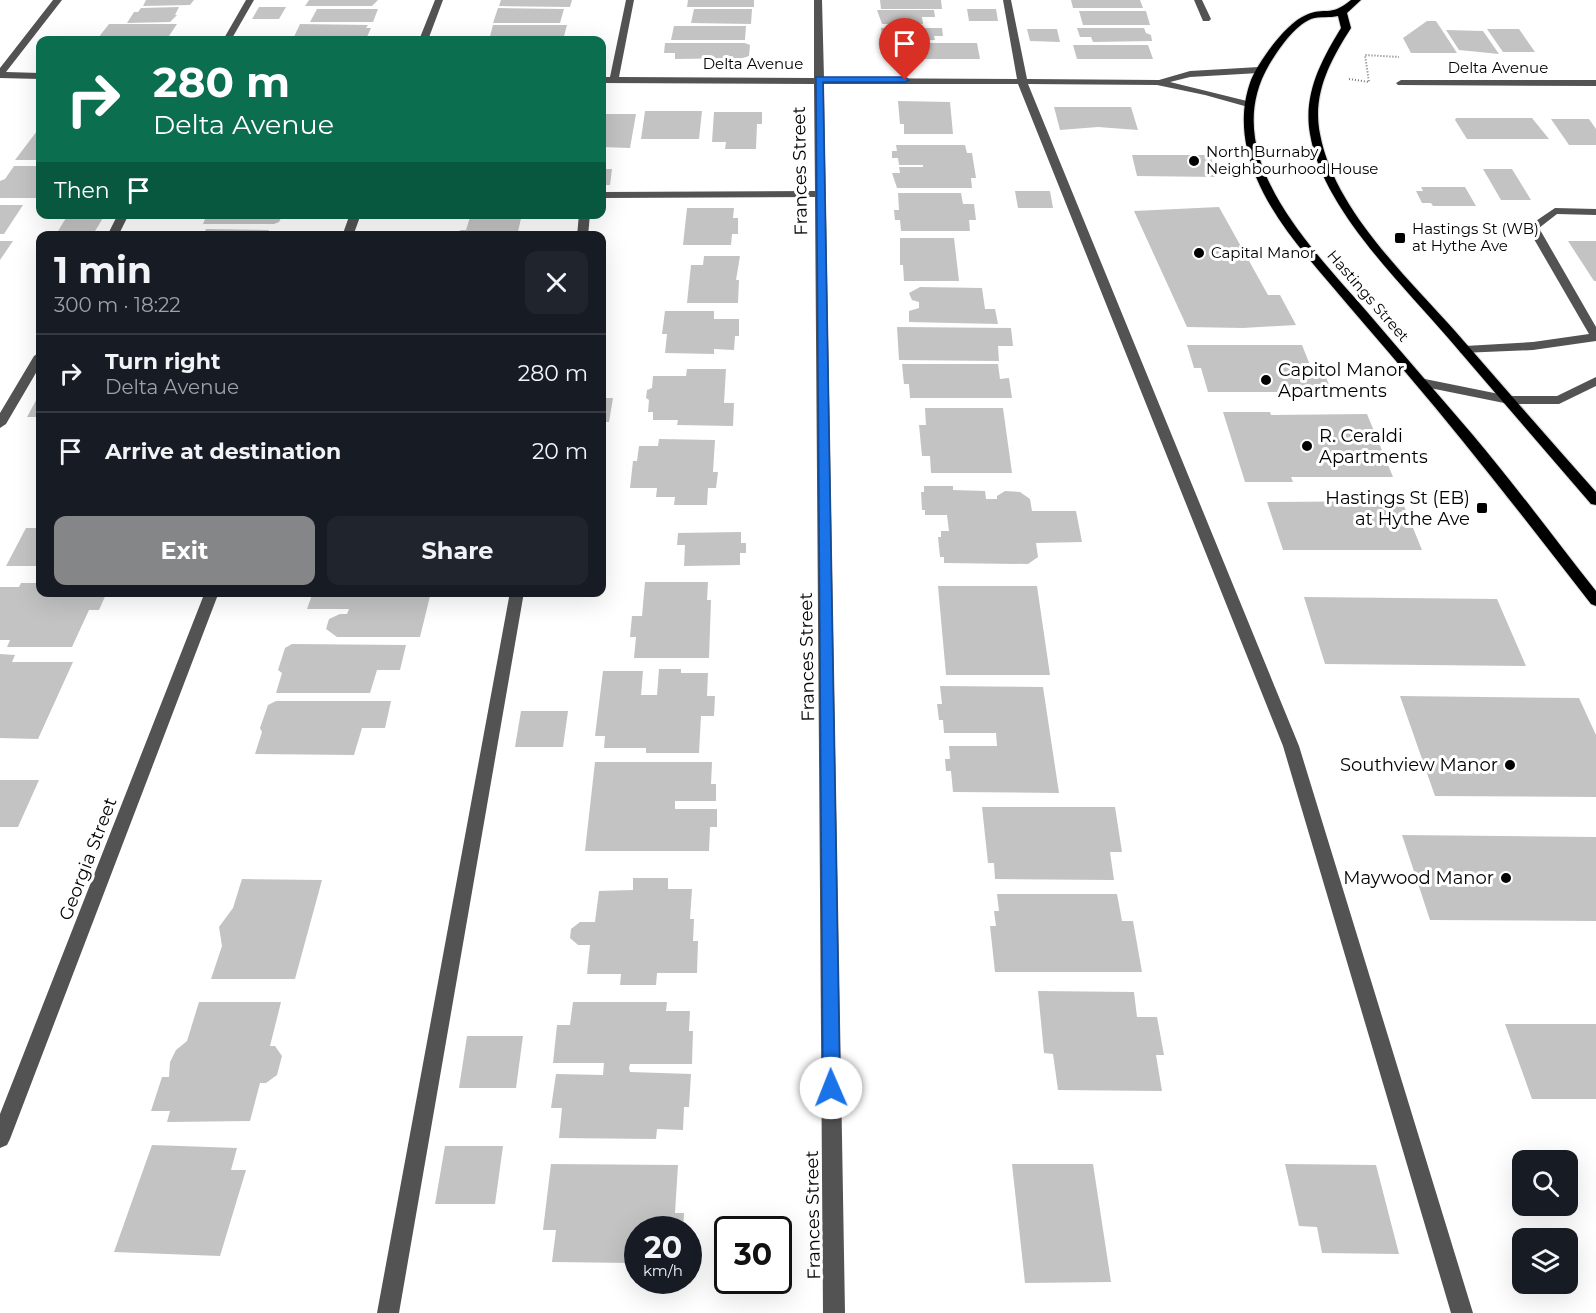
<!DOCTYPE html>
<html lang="en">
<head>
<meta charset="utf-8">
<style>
  :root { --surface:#171b24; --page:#20242c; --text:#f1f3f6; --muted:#9ea1a6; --line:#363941; --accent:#858687 }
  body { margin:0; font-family:Montserrat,sans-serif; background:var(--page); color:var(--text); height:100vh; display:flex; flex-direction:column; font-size:22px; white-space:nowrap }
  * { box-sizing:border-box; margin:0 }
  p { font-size:20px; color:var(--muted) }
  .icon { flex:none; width:33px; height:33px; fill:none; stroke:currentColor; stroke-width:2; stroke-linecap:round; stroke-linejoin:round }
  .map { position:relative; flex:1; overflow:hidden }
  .panel { position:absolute; left:36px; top:231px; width:570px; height:366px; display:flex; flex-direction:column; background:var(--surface); border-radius:12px; box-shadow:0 6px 24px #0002 }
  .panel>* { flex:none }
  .guide { position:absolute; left:36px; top:36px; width:570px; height:183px; border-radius:12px; box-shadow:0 6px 24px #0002; background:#0b6e4f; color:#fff; overflow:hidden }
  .tools { position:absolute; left:1512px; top:1150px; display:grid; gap:12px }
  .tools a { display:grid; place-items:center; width:66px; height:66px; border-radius:12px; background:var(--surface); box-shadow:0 6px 24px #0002; font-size:30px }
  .speed { position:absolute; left:624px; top:1216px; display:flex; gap:12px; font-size:30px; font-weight:700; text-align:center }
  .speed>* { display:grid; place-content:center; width:78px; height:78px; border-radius:50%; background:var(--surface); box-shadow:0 6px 24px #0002; line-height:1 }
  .speed small { font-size:15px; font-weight:400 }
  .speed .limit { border:3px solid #111; border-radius:9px; background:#fff; color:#111 }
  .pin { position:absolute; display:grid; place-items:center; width:51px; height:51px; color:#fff; margin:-62px -26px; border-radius:50% 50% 50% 0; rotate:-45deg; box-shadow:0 0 6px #0007 }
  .pin .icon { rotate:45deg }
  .me { position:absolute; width:66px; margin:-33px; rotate:359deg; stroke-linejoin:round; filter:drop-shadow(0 0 4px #0008) }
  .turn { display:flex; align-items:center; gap:21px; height:126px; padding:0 18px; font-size:27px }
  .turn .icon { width:78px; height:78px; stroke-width:2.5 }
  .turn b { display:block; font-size:42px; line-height:51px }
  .then { display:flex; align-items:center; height:57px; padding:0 18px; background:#0003; gap:12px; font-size:22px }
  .round { display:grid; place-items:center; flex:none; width:63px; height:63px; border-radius:12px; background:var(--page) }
  .overview { display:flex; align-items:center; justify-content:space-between; height:102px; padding:0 18px }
  h1 { font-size:36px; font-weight:700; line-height:45px }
  .button { display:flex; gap:12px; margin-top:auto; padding:12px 18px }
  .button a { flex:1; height:69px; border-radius:12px; background:var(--accent); color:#fff; font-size:24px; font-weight:700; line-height:69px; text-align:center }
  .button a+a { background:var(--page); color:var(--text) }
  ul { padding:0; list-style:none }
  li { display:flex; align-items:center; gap:18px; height:78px; padding:0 18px; border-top:2px solid var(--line) }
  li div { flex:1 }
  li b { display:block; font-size:22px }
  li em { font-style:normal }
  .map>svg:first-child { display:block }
  .building { fill:#c3c3c3 }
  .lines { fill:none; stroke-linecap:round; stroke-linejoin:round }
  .major-casing { stroke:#dbdbdb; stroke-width:2 }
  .path { stroke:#757575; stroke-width:2; stroke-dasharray:1 2; stroke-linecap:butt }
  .minor { fill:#535353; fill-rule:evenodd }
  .major { fill:#000; fill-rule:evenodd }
  .route { fill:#1a73e8; stroke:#114b97; stroke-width:1.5 }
  .poi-dot { fill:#000; stroke:#fff; stroke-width:2 }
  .labels { text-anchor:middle; stroke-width:6; stroke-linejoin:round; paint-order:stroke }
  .far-street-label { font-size:15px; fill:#000; stroke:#fff }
  .far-poi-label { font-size:15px; fill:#000; stroke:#fff; text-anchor:start }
  .street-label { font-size:18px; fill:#000; stroke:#fff }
  .poi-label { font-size:18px; fill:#000; stroke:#fff; text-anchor:end }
</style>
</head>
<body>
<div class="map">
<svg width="1596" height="1313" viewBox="0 0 1596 1313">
  <rect width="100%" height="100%" fill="#fff"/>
  <path class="building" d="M 146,0 L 194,0 L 190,5 L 143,6 Z
    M 309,0 L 378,0 L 372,6 L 305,6 Z
    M 501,0 L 572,0 L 570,7 L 499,6 Z
    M 688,0 L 754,0 L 754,7 L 687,7 Z
    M 880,0 L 941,0 L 942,9 L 881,9 Z
    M 1071,0 L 1140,0 L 1143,8 L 1073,8 Z
    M 179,7 L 175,15 L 177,15 L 170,22 L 127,23 L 134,12 L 138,12 L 141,8 Z
    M 259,7 L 286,7 L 279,19 L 252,19 Z
    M 498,8 L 564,9 L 560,23 L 493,23 Z
    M 317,9 L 378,9 L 373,22 L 310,22 Z
    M 694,9 L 752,9 L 751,24 L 691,23 Z
    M 967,9 L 996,9 L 998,21 L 969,21 Z
    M 877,10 L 934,10 L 935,17 L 922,17 L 923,24 L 882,24 Z
    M 1079,11 L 1146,11 L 1150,25 L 1083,25 Z
    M 1427,21 L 1436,21 L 1457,53 L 1411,53 L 1403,38 Z
    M 109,24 L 177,24 L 167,39 L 98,38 Z
    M 300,24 L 368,25 L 366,28 L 371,28 L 366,39 L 293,39 Z
    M 493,25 L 567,25 L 563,40 L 489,40 Z
    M 674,26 L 746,26 L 745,40 L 671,40 Z
    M 881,28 L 942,28 L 943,36 L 934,36 L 935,40 L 882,40 Z
    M 1077,28 L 1144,28 L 1146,33 L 1151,35 L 1152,41 L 1093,42 L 1091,37 L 1080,37 Z
    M 1027,29 L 1057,29 L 1060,42 L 1030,41 Z
    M 1487,29 L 1519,29 L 1535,52 L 1503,52 Z
    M 1446,30 L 1483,31 L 1499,54 L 1459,50 Z
    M 665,43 L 745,43 L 750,45 L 749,56 L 743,58 L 675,59 L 675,53 L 664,53 Z
    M 893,43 L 977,43 L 980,59 L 890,59 L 886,57 L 886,51 L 894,49 Z
    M 1073,45 L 1148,45 L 1153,59 L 1077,59 Z
    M 898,101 L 950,102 L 953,134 L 904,134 L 904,124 L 900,124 Z
    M 1054,107 L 1131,107 L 1138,130 L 1098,127 L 1060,130 Z
    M 645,111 L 702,111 L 699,139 L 641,139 Z
    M 714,112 L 762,112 L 762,124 L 757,124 L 756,149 L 725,149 L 726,142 L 712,142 Z
    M 602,114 L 636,114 L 630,148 L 602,147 Z
    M 1456,118 L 1532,118 L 1549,139 L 1467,139 L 1455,120 Z
    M 1551,119 L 1589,119 L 1596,129 L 1596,145 L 1569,145 Z
    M 37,131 L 40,131 L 40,160 L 15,160 Z
    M 896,145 L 965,145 L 967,153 L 972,153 L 976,178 L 971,178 L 972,188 L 897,188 L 892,173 L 900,173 L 899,167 L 923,167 L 923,165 L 899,165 L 898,158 L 892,158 L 892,151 L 897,151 Z
    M 1132,155 L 1210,155 L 1218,177 L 1137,176 Z
    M 14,166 L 40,166 L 40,198 L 0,198 L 0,181 L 5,179 Z
    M 602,169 L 612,169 L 610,185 L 602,185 Z
    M 1483,169 L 1512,169 L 1531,200 L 1501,200 Z
    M 1421,187 L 1465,187 L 1476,206 L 1433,206 L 1431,203 L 1422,203 L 1416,191 L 1423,191 Z
    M 1015,191 L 1050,191 L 1053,208 L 1018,208 Z
    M 898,193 L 961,193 L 963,204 L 974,204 L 976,220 L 969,220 L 970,231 L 901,231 L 900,220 L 895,220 L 894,210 L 899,210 Z
    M 0,205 L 23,205 L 4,234 L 0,234 Z
    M 1219,207 L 1268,295 L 1280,295 L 1296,325 L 1243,328 L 1187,327 L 1134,211 Z
    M 687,208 L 734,208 L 733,218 L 738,218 L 738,234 L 732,234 L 731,245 L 683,245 Z
    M 207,214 L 283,214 L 279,222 L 274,224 L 203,224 Z
    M 471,214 L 522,214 L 517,236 L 458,236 L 460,230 L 466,230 Z
    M 66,218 L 103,218 L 92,236 L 55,236 Z
    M 206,229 L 269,230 L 266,236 L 203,236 Z
    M 900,238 L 954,238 L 959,281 L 904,281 L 903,265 L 900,265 Z
    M 0,241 L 13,241 L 0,260 Z
    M 1568,241 L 1596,241 L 1596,281 L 1594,281 Z
    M 704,256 L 740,256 L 736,280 L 739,280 L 738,303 L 687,303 L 691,265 L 703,265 Z
    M 920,287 L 982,288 L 985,309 L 995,309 L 998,324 L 909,322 L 909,311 L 919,308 L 919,302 L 912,300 L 909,293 Z
    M 665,311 L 714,311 L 714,319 L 739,319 L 739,336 L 735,336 L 734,350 L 714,349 L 714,354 L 665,353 L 667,334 L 662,334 Z
    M 897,327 L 1011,328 L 1013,346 L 998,346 L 999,361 L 899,360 Z
    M 1187,345 L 1302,345 L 1310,365 L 1321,365 L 1332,392 L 1208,392 L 1201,368 L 1194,368 Z
    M 902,364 L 998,364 L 1000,379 L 1009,378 L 1012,398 L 910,398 L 909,384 L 904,384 Z
    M 687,369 L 726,369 L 724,403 L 734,403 L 733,426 L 677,425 L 678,420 L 653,420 L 653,412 L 648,412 L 649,400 L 646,398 L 647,390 L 652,388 L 653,376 L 686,376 Z
    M 40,393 L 40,417 L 27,417 Z
    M 602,398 L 613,398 L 609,422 L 602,422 Z
    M 925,408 L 1003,408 L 1012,473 L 931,473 L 930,456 L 922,456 L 919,425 L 926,425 Z
    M 1223,412 L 1270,412 L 1271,415 L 1367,414 L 1393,477 L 1291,477 L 1293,482 L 1245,482 Z
    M 659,439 L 715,440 L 713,472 L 718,472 L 716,488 L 708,488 L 707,505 L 674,505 L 675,497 L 656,497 L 657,488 L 630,488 L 633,461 L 637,461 L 639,446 L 658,446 Z
    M 924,486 L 953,486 L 953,490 L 985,491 L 986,499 L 997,499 L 997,496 L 1005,491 L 1020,492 L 1030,499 L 1032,511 L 1076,511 L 1082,542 L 1036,543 L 1038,557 L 1028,564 L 944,563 L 944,557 L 940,557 L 938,537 L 941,537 L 941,531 L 949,531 L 947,515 L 925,515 L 925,510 L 922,510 L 921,492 L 924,492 Z
    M 1402,501 L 1422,550 L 1283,550 L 1267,502 Z
    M 26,528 L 40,528 L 40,566 L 6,566 Z
    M 741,532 L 741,543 L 746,543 L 746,553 L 740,553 L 740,565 L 684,566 L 685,545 L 677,545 L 678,533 Z
    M 645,582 L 708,582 L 707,600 L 711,600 L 709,658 L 634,658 L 636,637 L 630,637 L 632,616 L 642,616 Z
    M 21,583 L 40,583 L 40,592 L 107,592 L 99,610 L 89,610 L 72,647 L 7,647 L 10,640 L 0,640 L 0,587 L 19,587 Z
    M 938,586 L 1037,586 L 1050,675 L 946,675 Z
    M 313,592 L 431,592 L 420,637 L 337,637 L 326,629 L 329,619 L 340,614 L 347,614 L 349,609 L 307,609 Z
    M 1304,597 L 1497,599 L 1526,666 L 1325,664 Z
    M 292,644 L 406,645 L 400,670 L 377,670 L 370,693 L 276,693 L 282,673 L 278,670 L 285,648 Z
    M 0,654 L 15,655 L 12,662 L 73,662 L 38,739 L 0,738 Z
    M 659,669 L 681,669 L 681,673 L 708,673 L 707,696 L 715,696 L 714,716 L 701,716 L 699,753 L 646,753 L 646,748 L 604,748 L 605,736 L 595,736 L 603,671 L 643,671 L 641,695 L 657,695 Z
    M 940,686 L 1043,687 L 1059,793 L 953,792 L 951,771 L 946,771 L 945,759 L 950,759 L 949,746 L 997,746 L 996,733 L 944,733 L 943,720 L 939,720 L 937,704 L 942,704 Z
    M 1400,696 L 1579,698 L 1596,735 L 1596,797 L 1435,796 Z
    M 276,701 L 391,701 L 385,728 L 362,728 L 354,755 L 255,754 L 262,732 L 260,728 L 268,705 Z
    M 521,711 L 568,711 L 563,747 L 515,747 Z
    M 595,762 L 712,762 L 711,784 L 716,784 L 716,801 L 675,801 L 675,809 L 717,809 L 717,827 L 710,827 L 709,851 L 585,851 Z
    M 0,780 L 39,780 L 18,827 L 0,827 Z
    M 982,807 L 1115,807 L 1122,852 L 1110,852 L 1114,880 L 995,879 L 994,863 L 988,863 Z
    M 1402,835 L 1596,837 L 1596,921 L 1430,920 Z
    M 633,878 L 668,878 L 668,889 L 692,889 L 690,919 L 694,919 L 693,941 L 698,941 L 697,973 L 657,973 L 656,985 L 620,985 L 621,974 L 587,974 L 590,945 L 578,945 L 570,938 L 571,929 L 580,922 L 595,922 L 599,891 L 633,890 Z
    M 242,879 L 322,880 L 295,979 L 211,979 L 222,946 L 219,927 L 233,908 Z
    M 997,894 L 1117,894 L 1122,921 L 1133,921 L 1142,972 L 995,972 L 990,926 L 996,926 L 994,911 L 999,911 Z
    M 1038,991 L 1134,992 L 1137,1017 L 1157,1017 L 1164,1055 L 1156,1055 L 1162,1091 L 1058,1090 L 1053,1054 L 1044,1053 Z
    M 199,1002 L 281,1002 L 270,1046 L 275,1046 L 282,1056 L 277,1075 L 266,1083 L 260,1083 L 250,1121 L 167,1122 L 170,1111 L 151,1111 L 162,1077 L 169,1077 L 170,1062 L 176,1050 L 187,1041 Z
    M 573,1002 L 667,1002 L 666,1011 L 690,1011 L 689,1031 L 693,1031 L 692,1064 L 630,1064 L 629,1068 L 630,1072 L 691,1074 L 689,1107 L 684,1107 L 683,1130 L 657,1129 L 656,1139 L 559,1138 L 562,1108 L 551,1108 L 556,1074 L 603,1075 L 604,1063 L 553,1063 L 557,1025 L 570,1025 Z
    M 1505,1024 L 1596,1024 L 1596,1099 L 1532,1099 Z
    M 467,1036 L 523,1036 L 516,1088 L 459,1088 Z
    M 152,1145 L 237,1148 L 231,1170 L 246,1170 L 220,1256 L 114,1252 Z
    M 445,1146 L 503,1146 L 495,1204 L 435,1204 Z
    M 551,1164 L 678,1165 L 675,1213 L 684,1213 L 683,1230 L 638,1230 L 638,1251 L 633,1251 L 632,1263 L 552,1262 L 556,1230 L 543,1230 Z
    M 1012,1164 L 1093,1164 L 1111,1282 L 1025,1283 Z
    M 1285,1164 L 1376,1165 L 1399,1254 L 1322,1253 L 1317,1227 L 1299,1226 Z"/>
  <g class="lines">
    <defs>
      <path id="major" d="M 1351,0 L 1361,0 L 1347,13 L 1351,28 C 1330,61 1312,94 1320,134 C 1334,209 1406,276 1455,331 C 1502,385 1549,439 1596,492 L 1596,505 L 1591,504 C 1544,449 1496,394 1449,339 C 1401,283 1322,208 1310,134 C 1303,94 1321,61 1341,28 L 1338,16 C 1330,18 1320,16 1311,19 C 1294,26 1278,50 1269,65 C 1216,156 1313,249 1368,313 C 1402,353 1437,393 1472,434 C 1515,485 1555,539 1596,591 L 1596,606 L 1591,604 C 1531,527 1471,449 1407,374 C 1382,344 1356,315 1331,285 C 1303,252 1273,218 1256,177 C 1243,146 1239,112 1251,80 C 1259,61 1286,23 1306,15 C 1326,6 1329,18 1351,0 Z"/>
    </defs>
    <use href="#major" class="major-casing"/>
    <path class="path" d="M 1349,79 L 1369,82 L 1365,55 L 1399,57"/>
    <path class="minor" d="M 53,0 L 62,0 L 6,72 L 40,73 L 40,79 L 0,78 L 0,68 Z
      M 246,0 L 254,0 L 231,40 L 223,40 Z
      M 435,0 L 443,0 L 428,40 L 419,40 Z
      M 626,0 L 634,0 L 619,77 L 814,78 L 814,0 L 822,0 L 824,78 L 1017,79 L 1003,0 L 1011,0 L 1027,79 L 1159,80 L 1190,71 L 1259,67 L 1264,70 L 1259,73 L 1190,77 L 1170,82 L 1251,102 L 1251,106 L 1248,107 L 1205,95 L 1157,85 L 1028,84 L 1299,746 L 1473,1313 L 1451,1313 L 1283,746 L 1018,84 L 824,84 L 845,1313 L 823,1313 L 815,197 L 602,198 L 602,192 L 815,191 L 814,84 L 602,83 L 602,77 L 610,77 Z
      M 1194,0 L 1202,0 L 1211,19 L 1209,21 L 1203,21 Z
      M 1401,80 L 1596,80 L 1596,86 L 1398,85 L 1396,83 Z
      M 1555,208 L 1596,209 L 1596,215 L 1557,214 L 1539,228 L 1596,327 L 1596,341 L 1533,350 L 1461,353 L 1459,350 L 1465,346 L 1533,342 L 1589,334 L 1527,227 Z
      M 118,214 L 129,214 L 118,236 L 107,236 Z
      M 350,214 L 361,214 L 353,236 L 342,236 Z
      M 579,214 L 590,214 L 588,236 L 577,236 Z
      M 40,352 L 40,366 L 6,424 L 0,428 L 0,413 L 34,356 Z
      M 1596,377 L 1596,386 L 1559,404 L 1509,404 L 1420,386 L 1414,382 L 1420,378 L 1509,396 L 1557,396 Z
      M 205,592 L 219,592 L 10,1139 L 7,1145 L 0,1148 L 0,1114 Z
      M 510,592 L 524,592 L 399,1313 L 377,1313 Z"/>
    <use href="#major" class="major"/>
  </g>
  <path class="route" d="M 816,77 L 905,77 L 909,80 L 905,82 L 823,82 L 840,1088 L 837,1093 L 831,1096 L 825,1093 L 823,1088 Z"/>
  <g class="poi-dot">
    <circle cx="1194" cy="161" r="6"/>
    <rect x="1394" y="232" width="12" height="12" rx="3"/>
    <circle cx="1199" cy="253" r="6"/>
    <circle cx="1266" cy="380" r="6"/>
    <circle cx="1307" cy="446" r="6"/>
    <rect x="1476" y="502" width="12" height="12" rx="3"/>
    <circle cx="1510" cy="765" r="6"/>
    <circle cx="1506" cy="878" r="6"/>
  </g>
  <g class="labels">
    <g class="far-street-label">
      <text x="753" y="69">Delta Avenue</text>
      <text x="1498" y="73">Delta Avenue</text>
      <text transform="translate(1368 296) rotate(49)" y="5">Hastings Street</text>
    </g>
    <g class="far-poi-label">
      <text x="1206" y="157">North Burnaby<tspan x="1206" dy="17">Neighbourhood House</tspan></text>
      <text x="1412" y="234">Hastings St (WB)<tspan x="1412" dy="17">at Hythe Ave</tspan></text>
      <text x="1211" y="258">Capital Manor</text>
    </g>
    <g class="street-label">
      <text transform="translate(800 171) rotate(-91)" y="6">Frances Street</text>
      <text transform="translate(807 657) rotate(-91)" y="6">Frances Street</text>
      <text transform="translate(88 859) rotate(-69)" y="6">Georgia Street</text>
      <text transform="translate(813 1215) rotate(-91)" y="6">Frances Street</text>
    </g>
    <g class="poi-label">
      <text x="1278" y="376" text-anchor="start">Capitol Manor<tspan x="1278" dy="21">Apartments</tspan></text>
      <text x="1319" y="442" text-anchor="start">R. Ceraldi<tspan x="1319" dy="21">Apartments</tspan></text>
      <text x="1470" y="504">Hastings St (EB)<tspan x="1470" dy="21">at Hythe Ave</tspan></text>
      <text x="1498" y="771">Southview Manor</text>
      <text x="1494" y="884">Maywood Manor</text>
    </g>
  </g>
</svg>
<div class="tools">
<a><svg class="icon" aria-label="search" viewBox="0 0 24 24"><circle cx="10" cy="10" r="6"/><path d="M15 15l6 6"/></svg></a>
<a><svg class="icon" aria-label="layers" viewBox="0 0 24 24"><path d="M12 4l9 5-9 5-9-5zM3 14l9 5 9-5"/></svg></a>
</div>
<div class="speed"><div>20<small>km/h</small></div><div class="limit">30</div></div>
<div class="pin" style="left:905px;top:80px;background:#d93025"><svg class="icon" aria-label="arrive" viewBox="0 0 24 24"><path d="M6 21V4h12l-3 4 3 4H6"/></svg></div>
<svg class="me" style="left:831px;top:1088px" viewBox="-20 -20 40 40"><circle r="19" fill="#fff"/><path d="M0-13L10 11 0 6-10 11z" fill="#1a73e8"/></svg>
<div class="guide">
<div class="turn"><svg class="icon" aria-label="right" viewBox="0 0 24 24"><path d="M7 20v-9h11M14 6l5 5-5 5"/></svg><div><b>280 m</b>Delta Avenue</div></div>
<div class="then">Then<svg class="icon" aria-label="arrive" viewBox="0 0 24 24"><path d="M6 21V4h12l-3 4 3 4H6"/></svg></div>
</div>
<section class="panel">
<div class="overview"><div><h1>1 min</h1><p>300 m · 18:22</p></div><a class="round"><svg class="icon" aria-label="close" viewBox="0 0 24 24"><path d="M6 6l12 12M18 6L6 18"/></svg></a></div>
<ul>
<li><svg class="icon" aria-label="right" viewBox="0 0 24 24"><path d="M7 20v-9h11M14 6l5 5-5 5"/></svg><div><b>Turn right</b><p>Delta Avenue</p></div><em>280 m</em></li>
<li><svg class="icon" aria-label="arrive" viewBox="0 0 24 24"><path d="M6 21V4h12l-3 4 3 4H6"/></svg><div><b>Arrive at destination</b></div><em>20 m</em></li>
</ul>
<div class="button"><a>Exit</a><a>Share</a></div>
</section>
</div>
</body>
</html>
